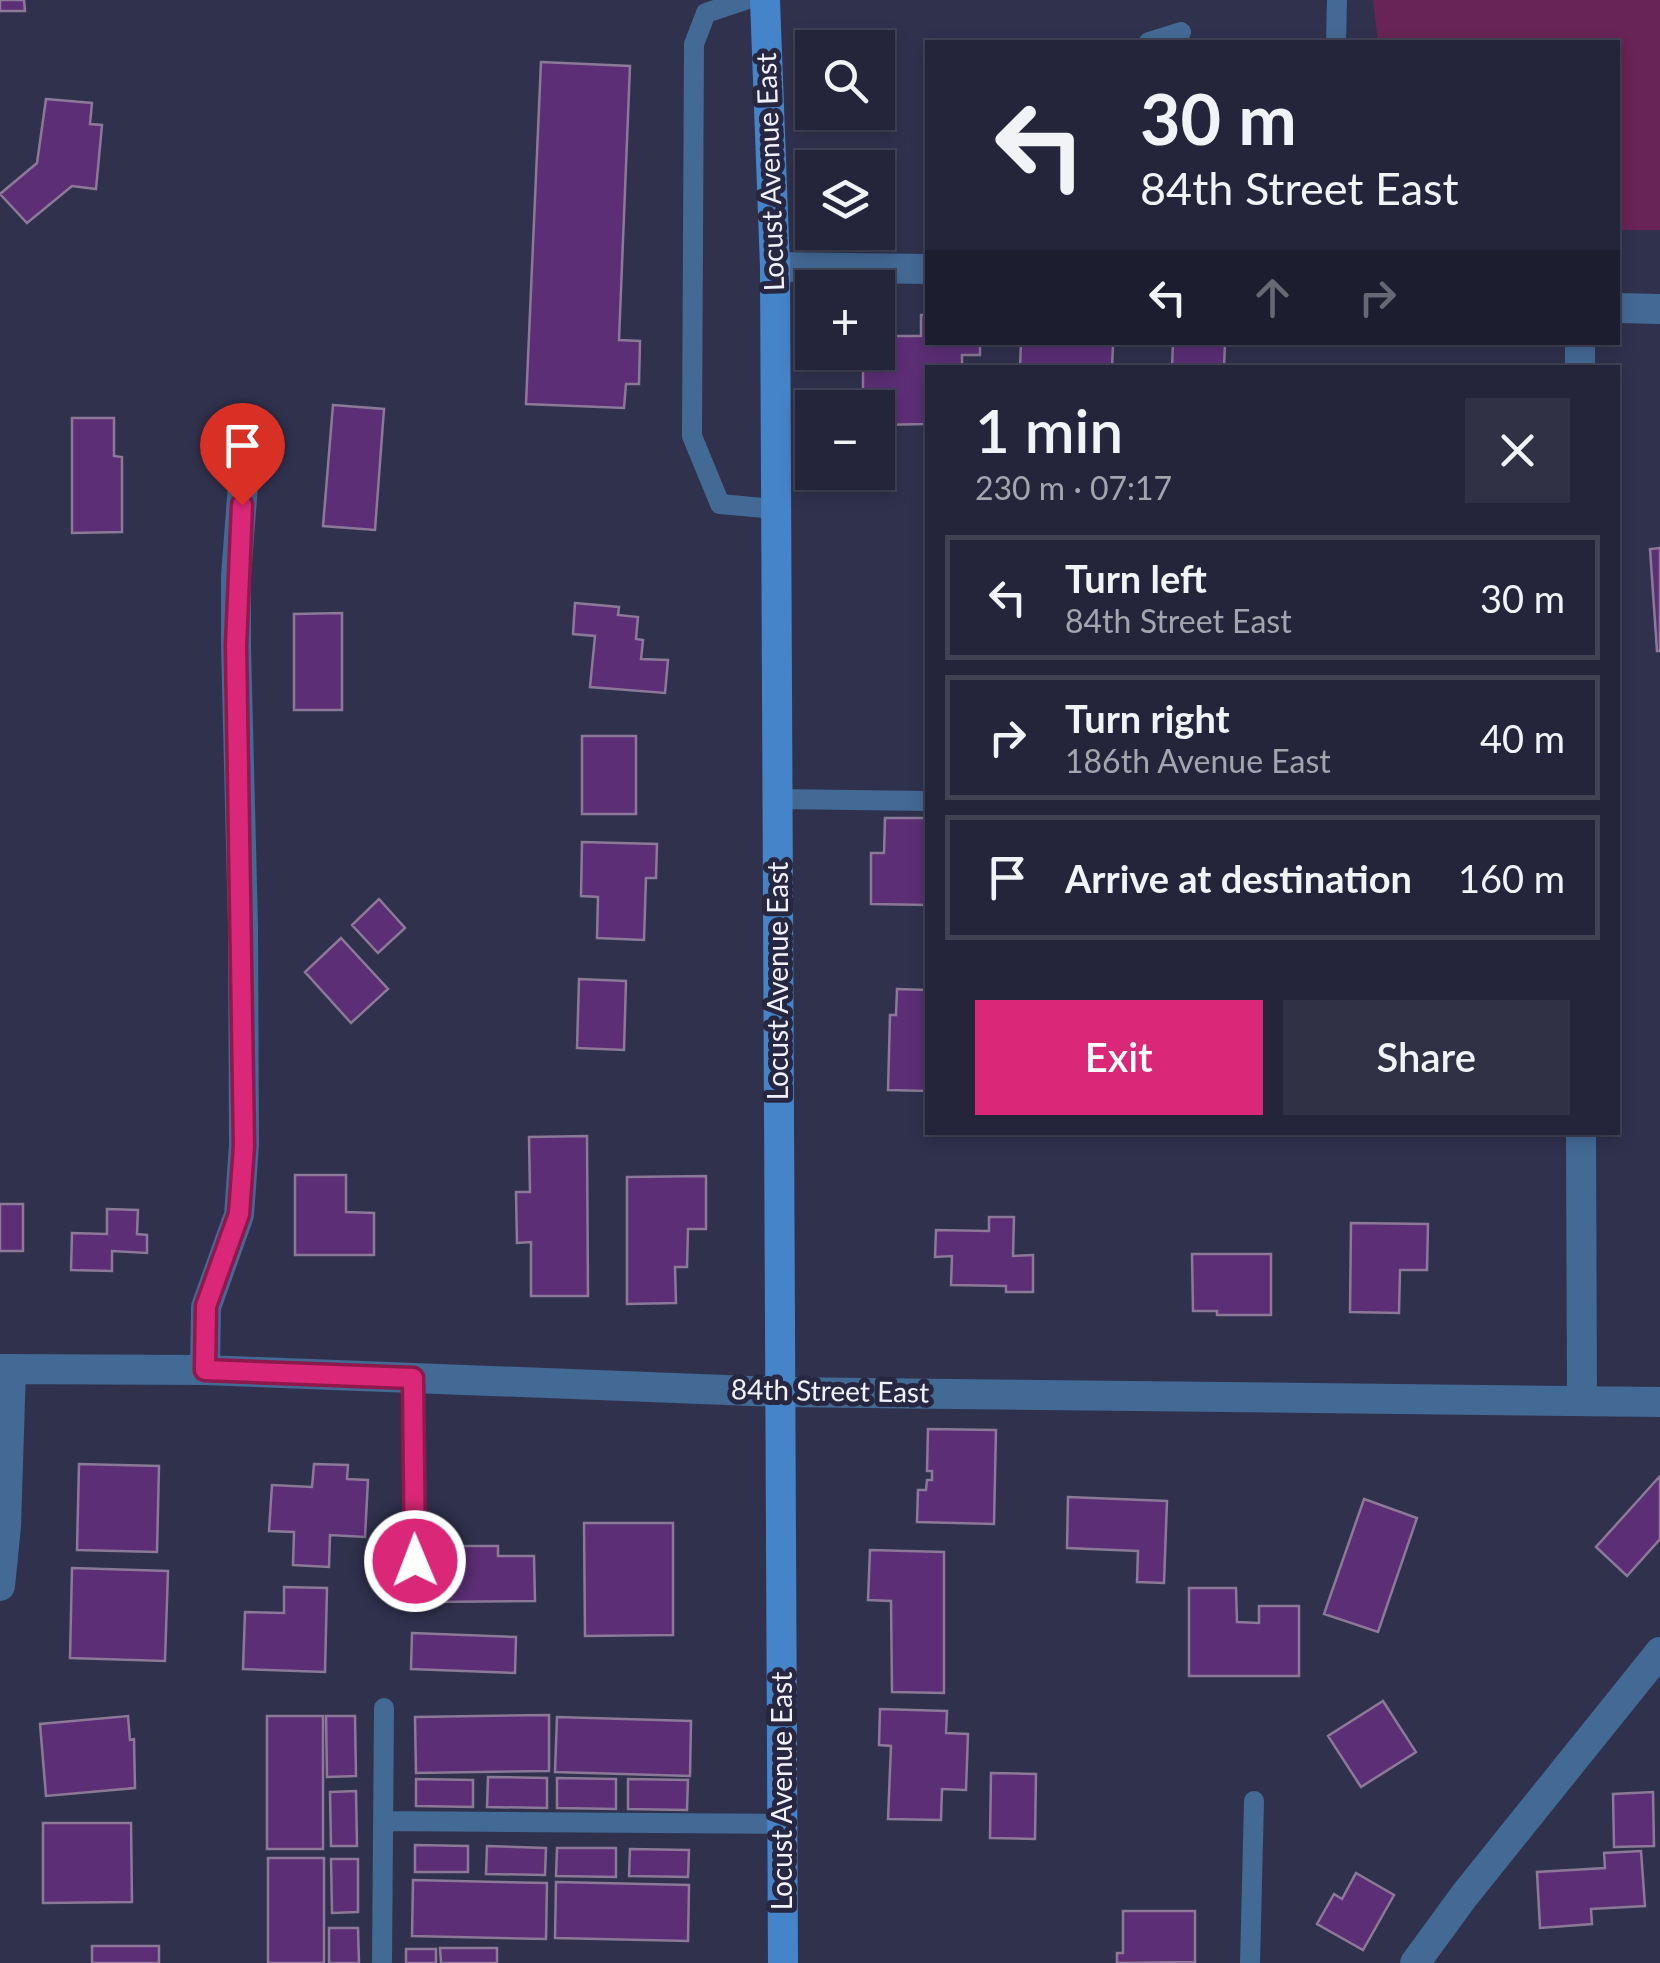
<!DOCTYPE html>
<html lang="en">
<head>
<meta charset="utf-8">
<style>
  :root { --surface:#24253a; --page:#303145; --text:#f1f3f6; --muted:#a3a5af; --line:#414254; --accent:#db2777 }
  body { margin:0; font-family:Lato,sans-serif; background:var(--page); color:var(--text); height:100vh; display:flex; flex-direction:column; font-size:38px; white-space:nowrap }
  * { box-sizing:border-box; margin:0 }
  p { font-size:32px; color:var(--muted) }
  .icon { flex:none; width:55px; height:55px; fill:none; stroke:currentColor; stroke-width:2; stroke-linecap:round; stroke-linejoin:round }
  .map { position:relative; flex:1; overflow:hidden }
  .side { position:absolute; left:925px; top:365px; width:695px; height:770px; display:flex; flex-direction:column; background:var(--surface); border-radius:0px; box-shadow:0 5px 15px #0003,0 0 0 2px var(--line) }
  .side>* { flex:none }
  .guide { position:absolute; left:925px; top:40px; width:695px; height:305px; border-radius:0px; box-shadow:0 5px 15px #0003,0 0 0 2px var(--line); background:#24253a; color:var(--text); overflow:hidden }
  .tools { position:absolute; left:795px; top:30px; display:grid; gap:20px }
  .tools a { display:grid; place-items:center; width:100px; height:100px; border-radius:0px; background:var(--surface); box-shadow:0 5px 15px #0003,0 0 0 2px var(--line); font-size:50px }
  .pin { position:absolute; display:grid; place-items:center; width:85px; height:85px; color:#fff; margin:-102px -42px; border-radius:50% 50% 50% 0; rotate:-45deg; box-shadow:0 0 10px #0007 }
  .pin .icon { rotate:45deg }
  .me { position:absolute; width:110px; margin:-55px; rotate:359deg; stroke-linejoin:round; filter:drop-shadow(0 0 8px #0008) }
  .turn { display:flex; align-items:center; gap:35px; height:210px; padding:0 50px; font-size:45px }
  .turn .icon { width:130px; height:130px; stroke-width:2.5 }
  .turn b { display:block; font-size:70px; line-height:85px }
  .lanes { display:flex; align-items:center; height:95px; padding:0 50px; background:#0003; justify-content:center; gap:50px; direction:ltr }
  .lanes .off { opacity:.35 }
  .round { display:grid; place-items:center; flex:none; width:105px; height:105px; border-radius:0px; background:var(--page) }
  .head { display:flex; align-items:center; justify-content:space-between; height:170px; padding:0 50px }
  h1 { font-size:60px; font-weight:600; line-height:75px }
  .primary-button { display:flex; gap:20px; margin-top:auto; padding:20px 50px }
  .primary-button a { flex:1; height:115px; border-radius:0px; background:var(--accent); color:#fff; font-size:40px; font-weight:600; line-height:115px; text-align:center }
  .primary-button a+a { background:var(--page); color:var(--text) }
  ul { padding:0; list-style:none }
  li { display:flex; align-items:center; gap:30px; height:125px; margin:0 20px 15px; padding:0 30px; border:5px solid var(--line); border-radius:0px }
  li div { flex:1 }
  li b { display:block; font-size:38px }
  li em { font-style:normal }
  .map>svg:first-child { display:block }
  .green { fill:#672454 }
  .building { fill:#5c2e76; stroke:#8b7997; stroke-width:2.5 }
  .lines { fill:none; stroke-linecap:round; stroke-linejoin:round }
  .lane { stroke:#436995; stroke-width:20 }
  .street { stroke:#436995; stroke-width:30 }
  .secondary { stroke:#4684ca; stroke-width:30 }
  .route-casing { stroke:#8e194d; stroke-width:25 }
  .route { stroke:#db2777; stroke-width:18 }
  .labels { text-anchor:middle; stroke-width:10; stroke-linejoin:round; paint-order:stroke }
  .street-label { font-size:28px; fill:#f0f1fc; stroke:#272742 }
</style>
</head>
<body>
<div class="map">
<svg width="1660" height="1963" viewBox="0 0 1660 1963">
  <rect width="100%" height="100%" fill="#30314d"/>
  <path class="green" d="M 1373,0 L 1660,0 L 1660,230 L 1618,230 L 1618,42 L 1378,42 Z"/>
  <path class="building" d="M 0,0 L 24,0 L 25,11 L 0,11 Z
    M 541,62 L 630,66 L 619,340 L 640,341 L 639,384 L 626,384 L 624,408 L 526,404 Z
    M 46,99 L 92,103 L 90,124 L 102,125 L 96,189 L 72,186 L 27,223 L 0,194 L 37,163 Z
    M 921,315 L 928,315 L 928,342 L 980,342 L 980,355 L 962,355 L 962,368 L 928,368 L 925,424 L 878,425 L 875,392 L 863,391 L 863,352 L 878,352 L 878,336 L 921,336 Z
    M 1021,342 L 1113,345 L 1112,368 L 1020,368 Z
    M 1173,342 L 1225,343 L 1224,368 L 1172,368 Z
    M 333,405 L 384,409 L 375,530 L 323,526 Z
    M 72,418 L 114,418 L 114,456 L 122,457 L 122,532 L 72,533 Z
    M 1660,548 L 1660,651 L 1657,651 L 1650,549 Z
    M 575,603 L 619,607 L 618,615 L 638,617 L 636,639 L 643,640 L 641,659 L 668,660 L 665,693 L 590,687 L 595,636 L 573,634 Z
    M 342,613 L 342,710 L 294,710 L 294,614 Z
    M 582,736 L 636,736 L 636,814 L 582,814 Z
    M 885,818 L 928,818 L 928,905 L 871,904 L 871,853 L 884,853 Z
    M 582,842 L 657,844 L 656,878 L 646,878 L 644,940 L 597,938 L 598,897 L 581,896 Z
    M 379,899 L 405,928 L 378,953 L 352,925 Z
    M 341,938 L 388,989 L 351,1023 L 305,972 Z
    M 579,979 L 626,981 L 624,1050 L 577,1048 Z
    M 897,989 L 928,990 L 928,1091 L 888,1090 L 890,1015 L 896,1015 Z
    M 587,1136 L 588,1296 L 531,1296 L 531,1242 L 517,1243 L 516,1192 L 530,1192 L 529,1137 Z
    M 295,1175 L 346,1175 L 346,1212 L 374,1213 L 374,1255 L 295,1255 Z
    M 706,1176 L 706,1229 L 688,1229 L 687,1267 L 675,1267 L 676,1303 L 627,1304 L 627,1177 Z
    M 0,1204 L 23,1204 L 23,1251 L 0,1251 Z
    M 107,1209 L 138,1210 L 137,1234 L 147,1235 L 147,1253 L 112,1251 L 112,1271 L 71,1270 L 72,1233 L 107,1234 Z
    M 989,1217 L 1014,1217 L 1013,1256 L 1033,1255 L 1033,1292 L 1006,1292 L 1006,1286 L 951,1285 L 952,1256 L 935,1257 L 936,1230 L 989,1231 Z
    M 1351,1223 L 1428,1224 L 1427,1270 L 1400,1270 L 1399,1313 L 1350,1312 Z
    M 1192,1254 L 1271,1254 L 1271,1315 L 1217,1315 L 1217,1311 L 1193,1311 Z
    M 928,1429 L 996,1430 L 994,1524 L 917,1522 L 918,1490 L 926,1490 L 927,1480 L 932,1480 L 932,1471 L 927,1471 Z
    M 79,1464 L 159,1466 L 157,1552 L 77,1550 Z
    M 314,1464 L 348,1465 L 347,1479 L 368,1480 L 365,1537 L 330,1535 L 329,1567 L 293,1565 L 294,1532 L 269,1531 L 272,1485 L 312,1487 Z
    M 1660,1476 L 1660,1539 L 1627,1576 L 1596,1547 Z
    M 1068,1497 L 1167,1501 L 1164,1583 L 1137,1582 L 1138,1551 L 1067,1548 Z
    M 1364,1499 L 1417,1518 L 1378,1632 L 1324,1614 Z
    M 584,1523 L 673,1523 L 673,1635 L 585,1636 Z
    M 444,1546 L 498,1546 L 498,1556 L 534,1556 L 535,1601 L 425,1602 L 425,1559 L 444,1559 Z
    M 870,1550 L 944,1552 L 944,1693 L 892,1692 L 891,1601 L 868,1600 Z
    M 72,1568 L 168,1571 L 165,1661 L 70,1658 Z
    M 284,1587 L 327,1588 L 325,1672 L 243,1669 L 245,1612 L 284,1613 Z
    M 1189,1588 L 1236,1588 L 1237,1622 L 1259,1623 L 1259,1606 L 1299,1606 L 1299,1676 L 1189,1676 Z
    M 412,1633 L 516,1637 L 515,1673 L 411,1669 Z
    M 1383,1701 L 1416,1752 L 1361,1787 L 1328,1736 Z
    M 880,1709 L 947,1711 L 946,1733 L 968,1734 L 966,1790 L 942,1789 L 941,1820 L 888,1819 L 891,1746 L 879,1745 Z
    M 549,1715 L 549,1771 L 416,1773 L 415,1717 Z
    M 128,1716 L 130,1740 L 134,1739 L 135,1788 L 46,1796 L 40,1724 Z
    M 267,1716 L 323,1716 L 323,1849 L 267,1849 Z
    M 326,1716 L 355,1716 L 356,1776 L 327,1777 Z
    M 557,1717 L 691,1721 L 690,1776 L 555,1772 Z
    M 991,1773 L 1036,1774 L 1035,1839 L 990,1838 Z
    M 488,1777 L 547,1778 L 547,1808 L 487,1807 Z
    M 557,1778 L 616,1779 L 616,1809 L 557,1808 Z
    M 416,1779 L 473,1780 L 473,1807 L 416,1806 Z
    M 628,1779 L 688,1780 L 687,1810 L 628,1809 Z
    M 356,1791 L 357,1846 L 331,1846 L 330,1792 Z
    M 1653,1792 L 1654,1846 L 1614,1847 L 1613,1794 Z
    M 43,1823 L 131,1823 L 132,1902 L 43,1903 Z
    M 415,1845 L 468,1846 L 468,1872 L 415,1872 Z
    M 487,1846 L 546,1848 L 545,1875 L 486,1874 Z
    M 557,1848 L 616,1848 L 616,1877 L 556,1876 Z
    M 630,1849 L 689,1850 L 688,1877 L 629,1876 Z
    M 1641,1851 L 1645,1906 L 1591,1909 L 1592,1924 L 1540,1928 L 1537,1872 L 1605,1868 L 1604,1853 Z
    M 268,1858 L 324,1858 L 324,1963 L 268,1963 Z
    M 331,1859 L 358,1859 L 358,1912 L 332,1913 Z
    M 1356,1873 L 1394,1895 L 1363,1950 L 1317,1924 L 1334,1894 L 1342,1899 Z
    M 413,1880 L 547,1883 L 546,1939 L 412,1936 Z
    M 556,1882 L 689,1885 L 688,1941 L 555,1938 Z
    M 1123,1911 L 1195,1911 L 1195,1962 L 1117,1963 L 1117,1953 L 1123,1953 Z
    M 329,1928 L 358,1928 L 359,1963 L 329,1963 Z
    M 92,1946 L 159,1946 L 159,1963 L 92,1963 Z
    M 440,1948 L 497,1948 L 497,1963 L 441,1963 Z
    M 406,1949 L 436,1949 L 436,1963 L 406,1963 Z"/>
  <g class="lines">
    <path class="lane" d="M 745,0 L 706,13 L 694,44 L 692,436 L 720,504 L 776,509
      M 1149,42 L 1181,32
      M 1336,42 L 1337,0
      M 777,799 L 928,801
      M 413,1378 L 415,1561
      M 383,1821 L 782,1824
      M 382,1963 L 384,1708
      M 1250,1963 L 1254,1801"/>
    <path class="street" d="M 775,267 L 928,269
      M 1618,308 L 1660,309
      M 1580,342 L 1580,368
      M 1581,1132 L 1582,1399
      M 0,1369 L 205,1370 L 779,1392 L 1660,1402
      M 205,1370 L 206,1307 L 239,1215 L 244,1145 L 243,926 L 236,646 L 236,576 L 247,433
      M 0,1586 L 6,1526 L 11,1369
      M 1415,1963 L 1464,1896 L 1660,1652"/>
    <path class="secondary" d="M 765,0 L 775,267 L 783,1963"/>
  </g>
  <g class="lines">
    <defs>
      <path id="route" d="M 242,505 L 236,646 L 244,1146 L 239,1214 L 206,1306 L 205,1370 L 413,1378 L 415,1561"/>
    </defs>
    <use href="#route" class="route-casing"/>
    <use href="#route" class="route"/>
  </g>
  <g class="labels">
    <g class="street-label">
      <text transform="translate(770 172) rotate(-92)" y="10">Locust Avenue East</text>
      <text transform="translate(778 981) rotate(-90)" y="10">Locust Avenue East</text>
      <text transform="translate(830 1391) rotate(1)" y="10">84th Street East</text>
      <text transform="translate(782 1791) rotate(-90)" y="10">Locust Avenue East</text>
    </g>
  </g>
</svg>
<div class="tools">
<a><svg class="icon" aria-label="search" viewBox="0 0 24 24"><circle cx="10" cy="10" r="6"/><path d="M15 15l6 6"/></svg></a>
<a><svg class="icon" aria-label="layers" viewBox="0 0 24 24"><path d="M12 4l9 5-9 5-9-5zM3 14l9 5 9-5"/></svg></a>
<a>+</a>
<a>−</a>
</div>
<div class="pin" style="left:242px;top:505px;background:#d93025"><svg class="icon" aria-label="arrive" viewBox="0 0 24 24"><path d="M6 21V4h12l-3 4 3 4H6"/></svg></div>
<svg class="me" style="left:415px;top:1561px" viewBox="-20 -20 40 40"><circle r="17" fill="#db2777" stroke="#fff" stroke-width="3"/><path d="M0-11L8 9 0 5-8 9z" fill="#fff"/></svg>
<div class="guide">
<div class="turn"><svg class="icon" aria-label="left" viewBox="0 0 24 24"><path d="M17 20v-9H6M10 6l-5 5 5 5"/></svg><div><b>30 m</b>84th Street East</div></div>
<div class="lanes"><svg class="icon" aria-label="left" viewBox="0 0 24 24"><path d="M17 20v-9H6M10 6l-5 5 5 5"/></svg><svg class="icon off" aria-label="ahead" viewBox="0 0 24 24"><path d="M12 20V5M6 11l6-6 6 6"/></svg><svg class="icon off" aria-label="right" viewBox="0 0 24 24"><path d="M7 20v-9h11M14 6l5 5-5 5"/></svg></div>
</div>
<section class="side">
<div class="head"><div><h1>1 min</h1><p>230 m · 07:17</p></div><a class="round"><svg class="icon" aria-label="close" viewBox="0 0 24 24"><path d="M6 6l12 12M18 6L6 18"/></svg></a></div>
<ul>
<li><svg class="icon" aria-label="left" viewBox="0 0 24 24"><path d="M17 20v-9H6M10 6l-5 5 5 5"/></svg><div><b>Turn left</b><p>84th Street East</p></div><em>30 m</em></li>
<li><svg class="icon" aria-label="right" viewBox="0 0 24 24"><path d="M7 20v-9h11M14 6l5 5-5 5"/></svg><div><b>Turn right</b><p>186th Avenue East</p></div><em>40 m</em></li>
<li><svg class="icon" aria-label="arrive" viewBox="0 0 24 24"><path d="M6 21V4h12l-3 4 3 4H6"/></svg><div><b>Arrive at destination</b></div><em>160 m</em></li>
</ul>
<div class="primary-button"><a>Exit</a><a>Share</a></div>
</section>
</div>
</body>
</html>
